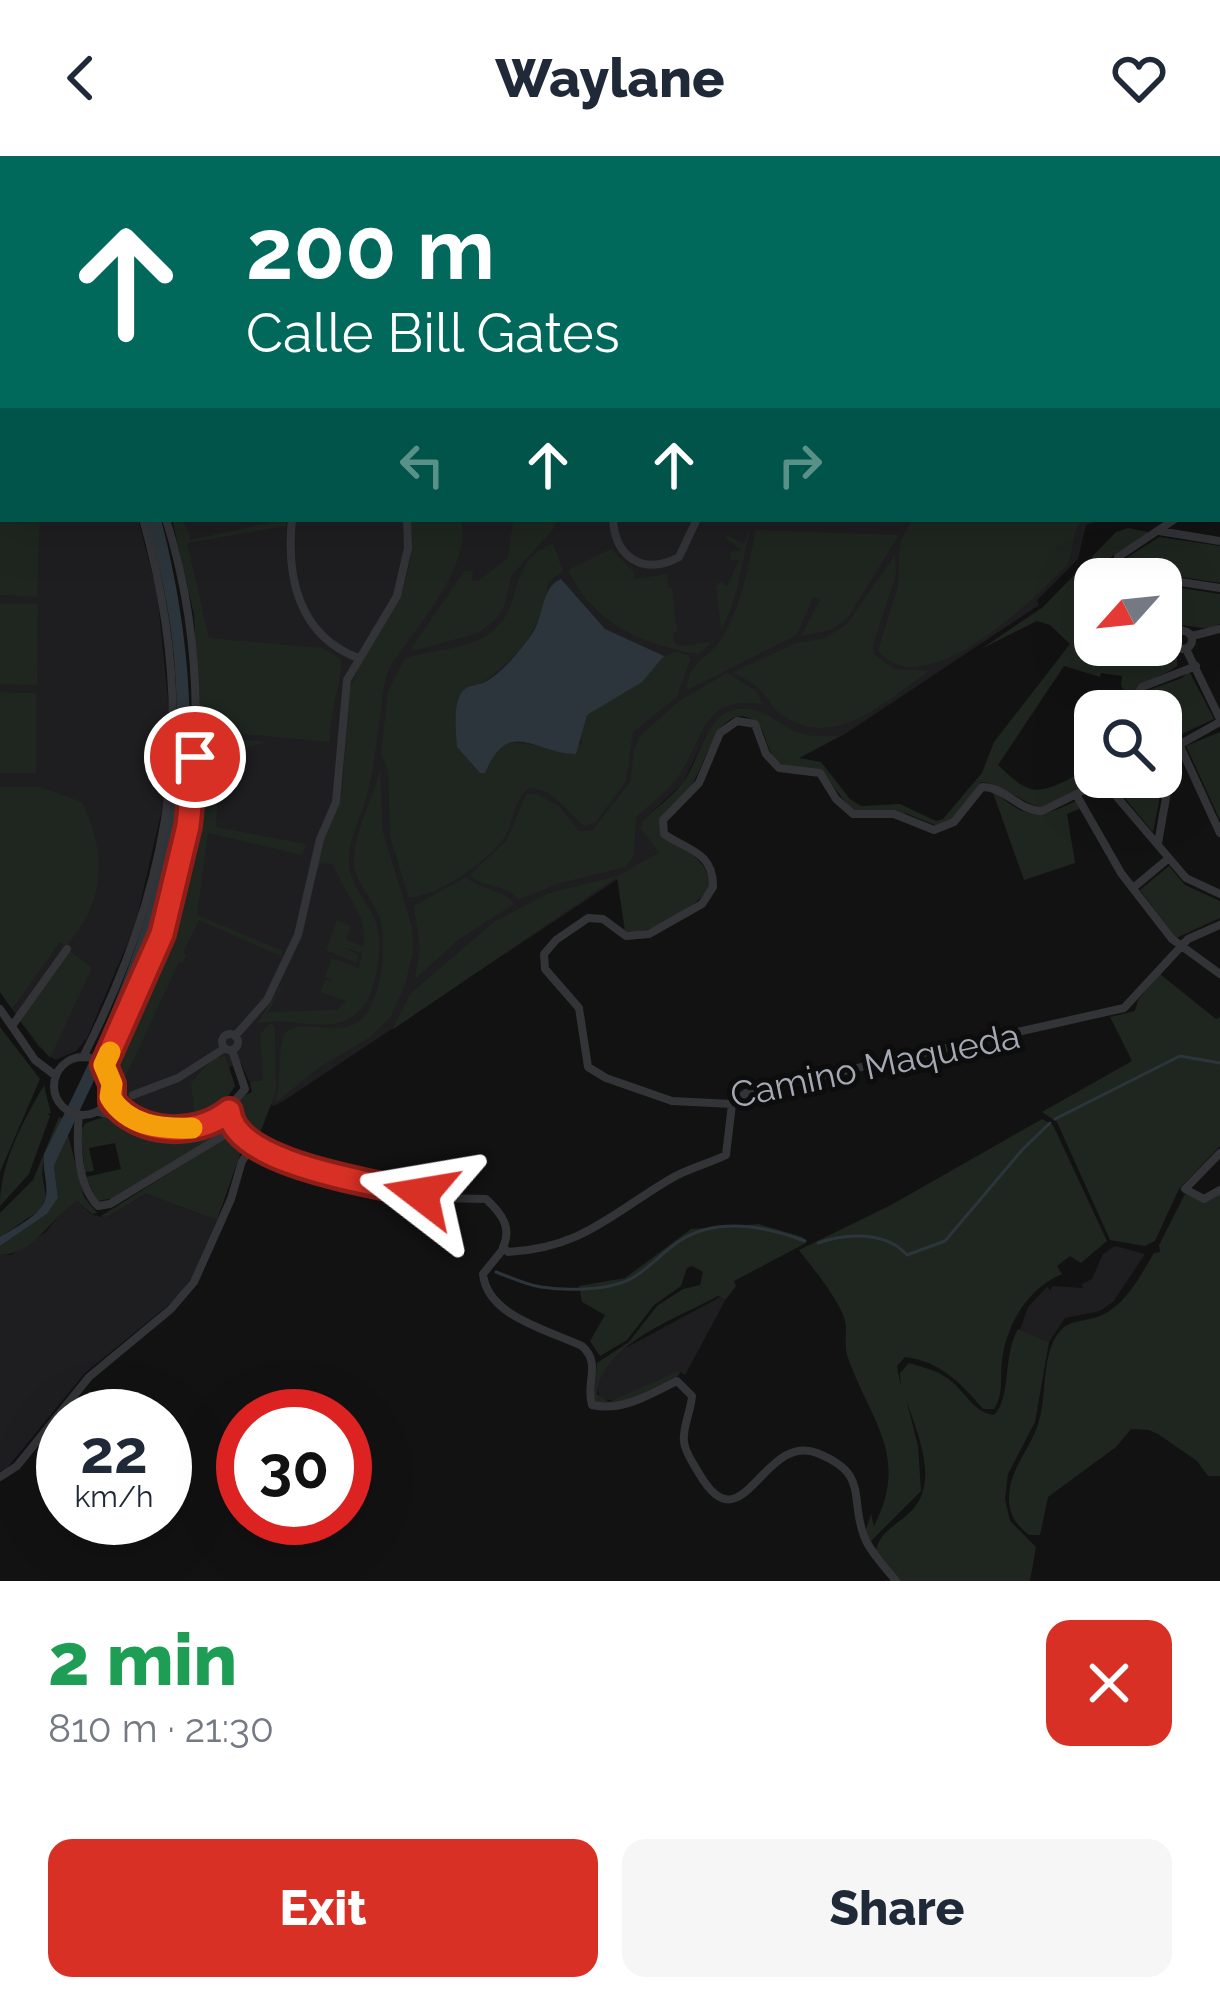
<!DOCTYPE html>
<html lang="en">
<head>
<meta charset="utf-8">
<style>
  :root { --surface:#fff; --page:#f6f6f7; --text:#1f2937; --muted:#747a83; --accent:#d93025 }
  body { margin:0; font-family:Raleway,sans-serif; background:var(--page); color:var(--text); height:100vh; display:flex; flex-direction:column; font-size:45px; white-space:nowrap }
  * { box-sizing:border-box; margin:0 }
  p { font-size:39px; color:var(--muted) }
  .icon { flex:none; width:66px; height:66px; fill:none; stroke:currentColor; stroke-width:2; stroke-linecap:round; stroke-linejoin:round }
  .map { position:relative; height:1425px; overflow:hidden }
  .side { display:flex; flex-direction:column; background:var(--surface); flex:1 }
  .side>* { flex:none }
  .banner { position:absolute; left:0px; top:0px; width:1221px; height:366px; box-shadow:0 12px 48px #0002; background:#00695c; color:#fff; overflow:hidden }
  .needle { width:78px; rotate:243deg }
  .tools { position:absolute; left:1074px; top:402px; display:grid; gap:24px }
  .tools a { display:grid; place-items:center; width:108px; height:108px; border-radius:24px; background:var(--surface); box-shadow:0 12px 48px #0002; font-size:60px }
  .speed { position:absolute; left:36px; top:1233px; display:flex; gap:24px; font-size:60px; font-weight:700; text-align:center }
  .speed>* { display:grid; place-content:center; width:156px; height:156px; border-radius:50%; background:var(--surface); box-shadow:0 12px 48px #0002; line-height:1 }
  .speed small { font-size:30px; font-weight:400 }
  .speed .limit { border:18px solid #d22; background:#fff; color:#111 }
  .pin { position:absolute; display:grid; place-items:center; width:102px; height:102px; color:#fff; margin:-51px; border:6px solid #fff; border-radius:50%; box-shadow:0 3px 12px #0007 }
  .me { position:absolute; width:132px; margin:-66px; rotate:284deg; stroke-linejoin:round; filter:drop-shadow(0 0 9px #0008) }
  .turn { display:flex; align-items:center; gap:42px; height:252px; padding:0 48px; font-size:54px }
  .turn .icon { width:156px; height:156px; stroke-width:2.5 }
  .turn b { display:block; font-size:84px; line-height:102px }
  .lanes { display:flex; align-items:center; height:114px; padding:0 48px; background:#0003; justify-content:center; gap:60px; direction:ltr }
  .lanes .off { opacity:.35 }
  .round { display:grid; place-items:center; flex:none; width:126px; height:126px; border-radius:24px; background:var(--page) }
  .head { display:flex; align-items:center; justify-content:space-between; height:204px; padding:0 48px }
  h1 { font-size:72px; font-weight:800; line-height:90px; color:#1e9e55 }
  .cta { display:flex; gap:24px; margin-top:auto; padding:24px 48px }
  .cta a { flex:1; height:138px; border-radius:24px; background:var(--accent); color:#fff; font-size:48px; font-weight:800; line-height:138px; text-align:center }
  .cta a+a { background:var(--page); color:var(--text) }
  header { display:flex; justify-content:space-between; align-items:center; height:156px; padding:0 48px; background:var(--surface); font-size:54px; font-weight:800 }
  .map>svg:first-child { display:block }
  .built { fill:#1e1e20 }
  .green { fill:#1f261f }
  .water { fill:#2c353b }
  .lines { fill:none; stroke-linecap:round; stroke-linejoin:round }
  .stream { stroke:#2c353b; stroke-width:3 }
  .minor { stroke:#333438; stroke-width:8 }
  .major { stroke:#4f5157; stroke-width:12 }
  .route-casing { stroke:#8d1f18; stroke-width:30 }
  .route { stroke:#d93025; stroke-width:21 }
  .slow { stroke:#f59e0b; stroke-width:21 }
  .labels { text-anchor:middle; stroke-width:10; stroke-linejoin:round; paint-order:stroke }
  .street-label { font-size:36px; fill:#a4a9b3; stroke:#0d0d0e }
</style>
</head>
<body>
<header><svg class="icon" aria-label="back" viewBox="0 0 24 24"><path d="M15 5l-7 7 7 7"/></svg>Waylane<svg class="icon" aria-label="heart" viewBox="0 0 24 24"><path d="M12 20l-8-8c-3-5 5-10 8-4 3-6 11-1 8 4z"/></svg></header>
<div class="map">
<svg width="1220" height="1425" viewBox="0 0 1220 1425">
  <rect width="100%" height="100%" fill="#121213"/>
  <path class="built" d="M 160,0 L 1167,0 L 1168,3 L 159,3 Z
    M 0,47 L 3,363 L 138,363 L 157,435 L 169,554 L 165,640 L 135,770 L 87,882 L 76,895 L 55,904 L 38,890 L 0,836 Z
    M 176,363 L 1103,363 L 1086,369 L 1078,403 L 1037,444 L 1039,449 L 845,578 L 807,598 L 747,552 L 706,579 L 683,627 L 642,665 L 641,673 L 660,695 L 285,944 L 274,950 L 268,947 L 248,923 L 241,907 L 229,911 L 235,930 L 217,956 L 182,963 L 147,959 L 123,949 L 118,941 L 118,925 L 186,759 L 211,529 Z
    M 146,1038 L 217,1064 L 192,1121 L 176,1143 L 85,1217 L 7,1312 L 0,1315 L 0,1099 L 11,1099 L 46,1076 L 65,1052 L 77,1045 L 91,1058 L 105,1062 Z
    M 1115,1090 L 1145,1098 L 1113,1146 L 1100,1155 L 1065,1162 L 1049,1186 L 1020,1174 L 1028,1151 L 1047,1131 L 1051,1135 L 1052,1130 L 1083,1132 L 1082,1128 L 1092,1123 L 1103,1098 Z
    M 724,1139 L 726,1143 L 685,1219 L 680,1216 L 620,1244 L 601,1244 L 597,1232 L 602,1217 L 618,1196 Z"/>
  <path class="green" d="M 0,360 L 40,363 L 37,441 L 0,439 Z
    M 172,363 L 184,366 L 191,384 L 286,363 L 286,370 L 187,387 L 209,482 L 322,492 L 341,503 C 341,531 329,557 330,586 L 211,575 L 211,580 L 265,586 L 237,595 L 235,632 L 218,632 L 216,671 L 306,688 L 302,699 L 208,677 L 197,759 L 283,795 L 281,800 L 199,764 L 183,797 L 186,800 L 183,807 L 179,806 L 124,924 L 127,938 L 124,936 L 122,943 C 141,960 170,964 195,960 L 191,927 L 212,903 L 225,900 L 235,930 L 217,956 C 186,969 152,962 123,949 L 112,910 L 139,851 L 179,739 L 193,674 L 201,605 L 194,459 Z
    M 410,363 L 461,363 C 474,409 415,472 392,508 C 384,521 383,538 381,553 C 377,580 375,608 368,635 C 363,657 348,683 349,706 C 349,728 367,745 375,764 C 384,785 378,825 367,845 C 339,888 295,857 257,868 L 288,818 L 268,856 L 337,854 L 346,845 L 321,836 L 325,824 L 335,826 L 325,821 L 332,802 L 359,812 L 362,797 L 343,791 L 359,799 L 356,807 L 326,794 L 337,764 L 351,770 L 346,784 L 363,790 C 371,762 342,736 334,709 L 321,707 L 316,716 L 320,690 L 342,639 L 349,535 L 366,495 L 403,435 L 411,401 Z
    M 513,363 L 555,363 L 555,371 L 511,420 L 505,449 L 496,463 L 478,477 L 413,495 L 412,491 L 465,414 L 473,415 L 472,424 L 478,425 L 508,402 Z
    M 754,363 C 737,409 742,467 698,498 C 643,489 594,468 568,414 L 611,393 L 633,415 L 635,423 L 667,418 L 668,432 L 672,432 L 677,476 L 673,477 L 674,486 L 678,490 L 713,486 L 721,471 L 716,431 L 720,426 L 727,430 L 739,404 L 731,404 L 730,396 L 741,394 L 725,382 L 727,379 L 744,388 Z
    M 912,363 L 1084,363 C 1069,375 1076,393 1067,409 C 1033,444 925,551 878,495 L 898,430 L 900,386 Z
    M 1128,372 L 1149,376 L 1108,403 L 1114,423 L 1095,423 L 1095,489 L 1161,489 L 1163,475 L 1177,498 L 1177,510 C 1156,526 1133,523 1131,554 L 1121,529 L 1122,520 L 1101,517 L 1100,521 L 1064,510 L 998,609 C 1007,617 1019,630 1031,633 C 1049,638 1084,616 1095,604 L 1095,621 L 1101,621 L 1044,652 C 1019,647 1002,627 981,626 L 953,662 L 940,671 L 905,657 L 870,659 L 851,653 L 821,615 C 809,611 796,614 784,609 C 764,601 770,576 754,565 C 720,541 704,613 691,630 C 682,643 668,651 660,664 L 660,679 C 682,696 702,696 711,727 C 701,751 650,781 625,775 L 617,721 L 392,874 L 411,837 L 494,766 L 549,737 L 618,720 L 659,696 L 641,673 L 642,665 C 655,653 673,640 684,625 C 702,599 707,547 750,553 C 770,556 783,572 802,578 C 814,581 828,580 840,580 L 799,602 L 821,606 L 850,643 L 861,650 L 900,648 L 936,665 L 943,663 L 982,617 L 994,586 L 1070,488 L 1050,469 L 1037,465 L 981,493 L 1043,451 L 1116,376 Z
    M 756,374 L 899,379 L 847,463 L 830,474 L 801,480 L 820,444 L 813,441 L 797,479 L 687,534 C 687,506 709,503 722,482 C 742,449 748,411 756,374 Z
    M 1159,381 L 1220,390 L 1220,427 L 1125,412 L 1122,405 Z
    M 553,387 L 563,415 L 548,426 C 543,480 505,516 458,541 L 457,591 L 479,616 L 485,616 C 503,574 515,589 551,591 C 560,592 572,589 582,588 L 580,574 L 587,559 L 646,521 L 664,500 L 675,496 L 688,499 L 690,504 L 677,541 L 633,576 L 626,625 L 596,666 L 584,670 C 566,655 556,634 529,632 C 513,644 515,665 504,682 C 486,707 439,739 409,742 L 390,681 L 388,614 L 381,598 L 388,535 L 405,502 C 434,493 473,494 496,472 C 525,444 506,407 553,387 Z
    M 895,399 L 896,419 L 873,489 L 874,498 L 894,513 L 929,515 C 885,545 834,597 781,558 C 772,552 770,545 763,537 C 756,528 743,522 733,516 L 796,487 L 825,482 L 847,468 Z
    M 1161,429 L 1220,438 L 1220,468 L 1209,473 L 1161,466 Z
    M 0,448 L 38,448 L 37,529 L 0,528 Z
    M 1189,515 L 1214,563 L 1171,583 L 1153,676 L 1113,628 L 1116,621 L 1161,621 L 1161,555 L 1141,555 L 1140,548 L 1146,535 L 1182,522 Z
    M 727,517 L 756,535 L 763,548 C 699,540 706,581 678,621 C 667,636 650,648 636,661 L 634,699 L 626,711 L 560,727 L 518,744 C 507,728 485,732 469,720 L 507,684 L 526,638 L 537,638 L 559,650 L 579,675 L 592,675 L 630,626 L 634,593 L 640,580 L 679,545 Z
    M 0,536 L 36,537 L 36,617 L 0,617 Z
    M 1220,576 L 1220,664 L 1186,590 Z
    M 380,614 L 383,676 L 412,771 L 413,796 L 405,829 L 391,860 L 370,881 L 320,911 L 275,947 C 282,929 277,883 286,876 C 307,857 354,896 374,843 C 383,819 388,776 376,753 C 368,737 353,722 354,703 C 355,674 373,642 380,614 Z
    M 0,631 L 40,631 L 82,646 C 107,698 106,745 66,790 L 60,786 L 12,853 L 0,836 Z
    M 992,634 C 1027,663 1036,664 1076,645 L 1081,652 L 1067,658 L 1075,707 L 1024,724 Z
    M 1169,710 L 1185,729 L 1220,745 L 1220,762 L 1176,782 L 1140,734 Z
    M 466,721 C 481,735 503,732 514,748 L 458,784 L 415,823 L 420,793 L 414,750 Z
    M 70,795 L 92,812 L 50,902 L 20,865 Z
    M 1160,818 L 1216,863 L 1220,861 L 1220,990 L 1179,1033 L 1155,1085 L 1145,1090 L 1110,1084 L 1057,966 L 1042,956 L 1132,905 L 1110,861 L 1135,855 L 1138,844 Z
    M 271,867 L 275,871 L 276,936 L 256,987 L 238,973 L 234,952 L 241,941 L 252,936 L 250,926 L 263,924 L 260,878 Z
    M 0,871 L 40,923 L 0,1016 Z
    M 44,929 L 51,958 L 47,957 L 50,960 L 29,1018 L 0,1050 C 0,1006 23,966 44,929 Z
    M 59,961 L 63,963 L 44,998 L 42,1018 L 46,1041 L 40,1054 L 0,1081 L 0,1057 L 33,1024 Z
    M 104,961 L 169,982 L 223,978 L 116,1042 L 97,1045 L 86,1021 L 121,1013 L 115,987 L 89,992 L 94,1015 L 85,1016 L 80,975 L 86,967 Z
    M 1042,963 L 1053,969 L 1107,1085 L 1081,1107 L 1070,1100 L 1057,1110 L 1062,1118 C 1030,1131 1009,1164 1003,1198 C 999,1217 1005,1237 994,1253 L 983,1253 C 962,1228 940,1205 905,1201 L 897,1210 L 901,1231 L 900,1217 L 909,1207 C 922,1211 936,1214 947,1222 C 965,1234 972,1256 994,1259 C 1012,1241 1002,1201 1018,1173 L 1049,1186 L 1035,1266 L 1008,1318 L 1005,1343 L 1010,1365 L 1036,1391 L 1030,1425 L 900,1425 L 876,1394 C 880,1377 894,1370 907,1359 C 942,1330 918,1280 906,1243 L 918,1290 L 921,1335 L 870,1386 L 865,1377 L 871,1358 L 874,1370 C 910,1300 871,1266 848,1202 C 843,1189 848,1177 845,1165 C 841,1146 812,1111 799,1094 L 891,1049 Z
    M 68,979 L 84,1041 L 97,1057 L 92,1058 L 77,1045 C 51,1061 34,1099 0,1099 L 0,1090 L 47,1058 L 58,1042 L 54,1010 Z
    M 227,981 L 243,990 L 217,1064 L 146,1038 L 105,1062 L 101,1060 Z
    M 1220,1037 L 1220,1320 L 1208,1320 L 1197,1305 L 1158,1278 L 1149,1274 L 1131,1273 L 1116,1291 L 1048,1341 L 1040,1379 L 1029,1379 C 1015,1368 1008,1357 1009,1339 C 1011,1309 1034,1289 1040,1261 C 1047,1234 1041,1191 1064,1171 C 1073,1164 1089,1165 1100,1160 C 1126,1149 1140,1120 1154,1097 L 1160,1096 L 1159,1089 L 1185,1038 L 1202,1045 Z
    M 759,1068 L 803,1081 L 806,1087 L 734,1125 L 736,1130 L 726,1143 L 718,1140 C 678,1162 601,1188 597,1238 L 609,1246 L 681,1214 L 678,1220 L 623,1247 L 597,1247 L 593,1244 L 597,1207 L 629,1186 L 657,1150 L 683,1133 L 700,1129 L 703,1116 L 692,1110 L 687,1112 L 681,1130 L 654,1149 L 627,1184 L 600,1200 L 590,1185 L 605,1159 L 582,1146 L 579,1130 L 625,1122 L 691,1073 Z"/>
  <path class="water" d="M 146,363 L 161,363 C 194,491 204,631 163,759 C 135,845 91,928 54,1010 L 58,1042 L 47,1058 L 0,1090 L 0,1081 C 15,1071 43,1059 46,1040 C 48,1027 42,1013 44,998 C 153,787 219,600 146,363 Z
    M 561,423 L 605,473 L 664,500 L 642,526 L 587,559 L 576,598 C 535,598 509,560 485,617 L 480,617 L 457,591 C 456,577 453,546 462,536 C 468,528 479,530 487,525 C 503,516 521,493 532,478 C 544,461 541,431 561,423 Z"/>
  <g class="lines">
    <path class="stream" d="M 1055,963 L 1180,900 L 1220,907
      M 818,1087 C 846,1077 886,1075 907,1099 L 945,1085 L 1023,993 L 1050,967
      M 496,1116 C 510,1121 526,1129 541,1131 C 566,1135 611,1135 634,1121 C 649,1112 663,1096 678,1086 C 716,1060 765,1070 805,1085"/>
    <path class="minor" d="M 395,0 L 397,3
      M 528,0 L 531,3
      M 1025,0 L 1027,3
      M 128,3 L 129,0
      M 152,3 L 154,0
      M 386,3 L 388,0
      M 0,96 L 3,96
      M 1218,179 L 1220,178
      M 1218,335 L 1220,334
      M 292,363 C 286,420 298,479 358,502
      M 613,363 C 615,402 644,420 679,401 L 697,363
      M 1159,375 L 1220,385
      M 1122,417 L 1220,432
      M 1124,423 L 1118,401 L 1175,363
      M 1161,470 L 1181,474
      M1174 484a9 9 0 1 1 18 0a9 9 0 1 1-18 0Z
      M 1192,480 L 1220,473
      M 1186,493 L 1220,563
      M 1136,555 L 1135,544 L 1142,531 L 1196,510
      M 1178,586 L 1220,677
      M 1111,621 L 1042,655 C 1018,655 1006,631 982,631 L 954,666 L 934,674 L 894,658 L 853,658 L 836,643 L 820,617 L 779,612 L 766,598 L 755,568 L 737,565 L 720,577 L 699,627 L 663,664 L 664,678 C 687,694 714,696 713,731 L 702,748 L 649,778 L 626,780 L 603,763 L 588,762 L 556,784 L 544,798 L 545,813 L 579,852 L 588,911 L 606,922 L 672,945 L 732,948 L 746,937 L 1124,852 L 1188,783 L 1220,769
      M 1105,627 L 1186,722 L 1220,738
      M 1077,640 L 1121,717 L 1172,783 L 1220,818
      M 1158,687 L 1175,591 L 1220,566
      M 1133,732 L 1169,702
      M 0,853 L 35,904 L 56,920
      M 12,870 L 67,793
      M222 886a8 8 0 1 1 16 0a8 8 0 1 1-16 0Z
      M 235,880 L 267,844 L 298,779 L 320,683 L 336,646 L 347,524 L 397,440 L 408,392 L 407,363
      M 232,894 L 245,933 L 229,951 L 229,963 L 242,982 L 279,1003 L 440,1042 L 486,1043 C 500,1056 513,1071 503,1091 L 508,1096 C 583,1092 612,1057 672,1022 C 689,1012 708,1008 726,999 L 732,948
      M 83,901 C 175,721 199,560 143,363
      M54 930a29 29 0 1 1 58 0a29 29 0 1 1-58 0Z
      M 104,909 C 125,865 148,821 163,774 C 204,641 208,496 166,363
      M 133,939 L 178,922 L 225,892
      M 99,956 L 164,972 L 232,971
      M 79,959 C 76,987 77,1029 98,1050 L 110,1048 L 234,973
      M 1220,997 L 1185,1033 L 1204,1043 L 1220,1034
      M 504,1092 L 483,1118 C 487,1160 548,1174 582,1190 C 602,1208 585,1226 592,1249 C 624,1256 649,1238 677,1225 L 692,1240 C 691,1255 682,1272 684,1286 C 685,1297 695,1310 700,1319 C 743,1392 763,1276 817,1297 C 870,1318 849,1341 864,1380 C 870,1396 885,1411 896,1425
      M 0,1321 L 17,1310 L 89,1221 L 171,1153 L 194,1126 L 231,1043 L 242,1005 L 253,990"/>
    <path class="major" d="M 1182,0 L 1183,3
      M 670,3 L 673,0
      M 684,3 L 686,0
      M 1218,71 L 1220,75"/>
  </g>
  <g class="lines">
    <defs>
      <path id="route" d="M 195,601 L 188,670 L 162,778 L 104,909 L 112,928 L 112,945 C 139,979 196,982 229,955 C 234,1009 376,1027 421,1038"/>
    </defs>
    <use href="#route" class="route-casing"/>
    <use href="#route" class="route"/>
    <path class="slow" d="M 110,896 L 104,909 L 112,928 L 110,941 C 128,970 160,973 192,972"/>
  </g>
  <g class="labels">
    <g class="street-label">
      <text transform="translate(875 909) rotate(-12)" y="13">Camino Maqueda</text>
    </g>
  </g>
</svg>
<div class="tools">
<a><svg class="needle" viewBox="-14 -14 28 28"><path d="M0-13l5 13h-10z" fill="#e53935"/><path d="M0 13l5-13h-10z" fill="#747a83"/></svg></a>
<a><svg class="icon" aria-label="search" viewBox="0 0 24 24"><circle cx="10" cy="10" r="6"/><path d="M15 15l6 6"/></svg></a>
</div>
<div class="speed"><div>22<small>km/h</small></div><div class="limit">30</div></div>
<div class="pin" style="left:195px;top:601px;background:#d93025"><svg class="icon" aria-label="arrive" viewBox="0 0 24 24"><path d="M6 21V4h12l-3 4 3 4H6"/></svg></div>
<svg class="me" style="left:421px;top:1038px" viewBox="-20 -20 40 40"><path d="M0-17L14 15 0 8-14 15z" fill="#d93025" stroke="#fff" stroke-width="4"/></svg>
<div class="banner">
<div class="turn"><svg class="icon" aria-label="ahead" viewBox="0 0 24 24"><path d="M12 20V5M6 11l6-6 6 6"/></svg><div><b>200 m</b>Calle Bill Gates</div></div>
<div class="lanes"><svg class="icon off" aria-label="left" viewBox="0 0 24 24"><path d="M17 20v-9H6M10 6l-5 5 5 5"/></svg><svg class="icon" aria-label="ahead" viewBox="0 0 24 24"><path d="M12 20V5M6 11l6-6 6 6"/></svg><svg class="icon" aria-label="ahead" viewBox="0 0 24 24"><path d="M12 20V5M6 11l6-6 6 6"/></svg><svg class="icon off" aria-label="right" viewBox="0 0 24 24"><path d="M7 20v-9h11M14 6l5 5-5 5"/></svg></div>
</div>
</div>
<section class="side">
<div class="head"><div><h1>2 min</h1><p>810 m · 21:30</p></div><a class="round" style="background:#d93025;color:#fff"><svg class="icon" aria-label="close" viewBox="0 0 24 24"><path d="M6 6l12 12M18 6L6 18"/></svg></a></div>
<div class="cta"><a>Exit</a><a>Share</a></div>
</section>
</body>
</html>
